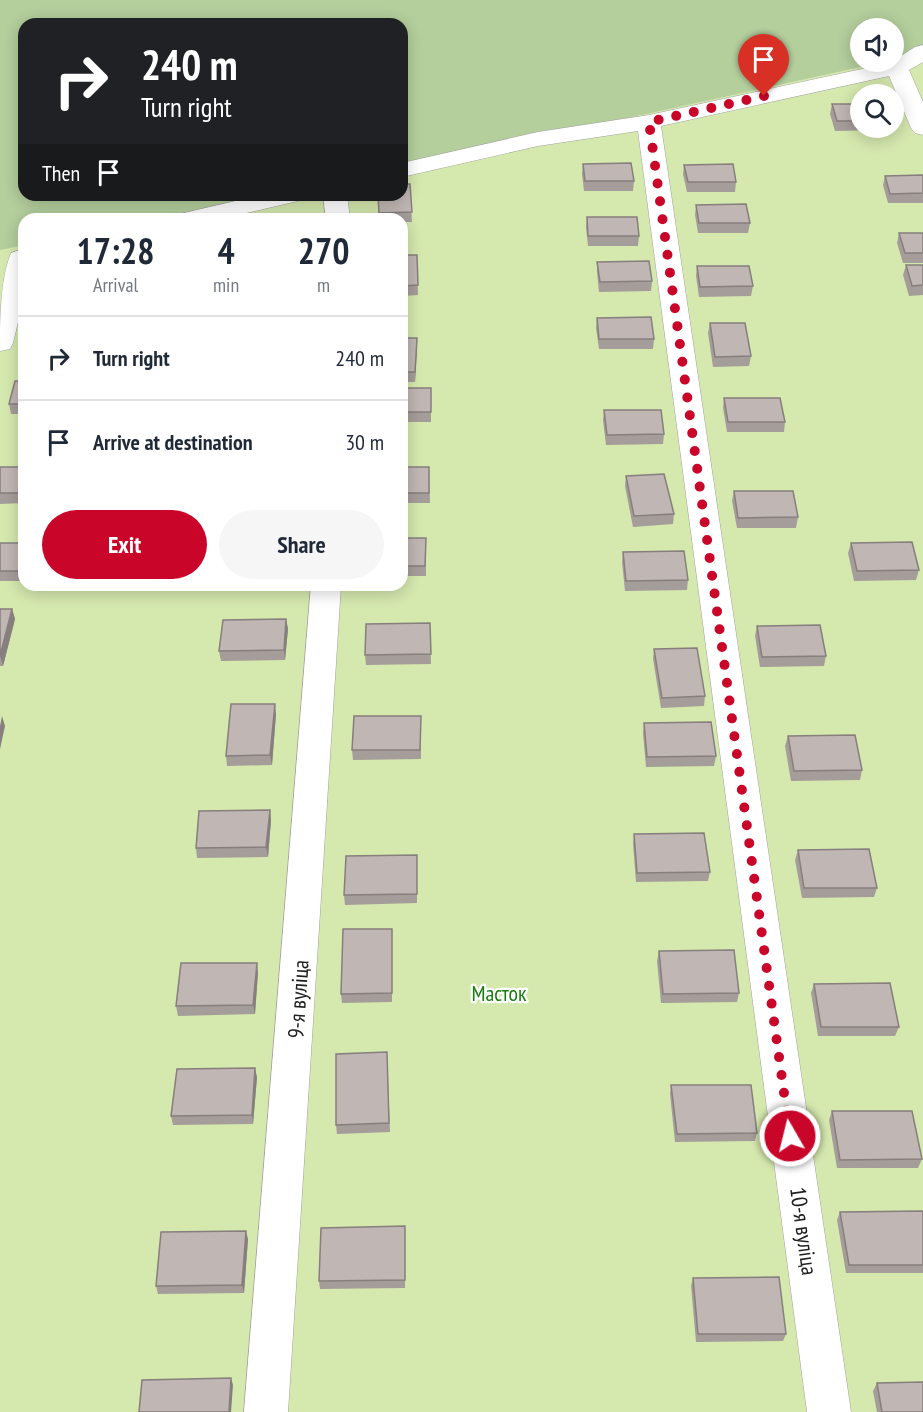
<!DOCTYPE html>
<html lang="en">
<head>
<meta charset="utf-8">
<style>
  :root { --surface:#fff; --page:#f6f6f7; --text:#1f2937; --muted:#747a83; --line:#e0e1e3; --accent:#c9062a }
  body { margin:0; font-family:"PT Sans Narrow",sans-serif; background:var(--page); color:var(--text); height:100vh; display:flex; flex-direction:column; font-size:22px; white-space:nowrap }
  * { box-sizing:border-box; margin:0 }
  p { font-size:20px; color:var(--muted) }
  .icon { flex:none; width:33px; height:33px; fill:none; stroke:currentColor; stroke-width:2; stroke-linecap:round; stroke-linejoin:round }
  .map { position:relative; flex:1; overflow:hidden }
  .drawer { position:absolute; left:18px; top:213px; width:390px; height:378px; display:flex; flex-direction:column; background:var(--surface); border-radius:18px; box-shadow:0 3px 15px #0003 }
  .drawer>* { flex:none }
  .guide { position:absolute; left:18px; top:18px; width:390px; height:183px; border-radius:18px; box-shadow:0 3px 15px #0003; background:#202124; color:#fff; overflow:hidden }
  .buttons { position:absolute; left:850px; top:18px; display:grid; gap:12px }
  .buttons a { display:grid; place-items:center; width:54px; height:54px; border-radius:50%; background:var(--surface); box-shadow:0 3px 15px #0003; font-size:30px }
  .pin { position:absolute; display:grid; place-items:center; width:51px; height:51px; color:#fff; margin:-62px -26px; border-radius:50% 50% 50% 0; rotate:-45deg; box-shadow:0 0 6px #0007 }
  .pin .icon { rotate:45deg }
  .me { position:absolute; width:66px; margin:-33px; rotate:352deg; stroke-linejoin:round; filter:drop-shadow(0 0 4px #0008) }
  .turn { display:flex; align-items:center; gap:21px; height:126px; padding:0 24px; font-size:27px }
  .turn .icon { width:78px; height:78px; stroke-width:2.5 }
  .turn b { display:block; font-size:42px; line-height:51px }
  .then { display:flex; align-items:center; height:57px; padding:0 24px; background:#0003; gap:12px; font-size:22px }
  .eta { display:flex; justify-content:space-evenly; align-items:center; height:102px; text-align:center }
  .eta b { font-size:36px; font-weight:700; line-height:42px }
  .primary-button { display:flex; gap:12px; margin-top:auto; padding:12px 24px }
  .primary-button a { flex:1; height:69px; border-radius:36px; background:var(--accent); color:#fff; font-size:24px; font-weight:700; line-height:69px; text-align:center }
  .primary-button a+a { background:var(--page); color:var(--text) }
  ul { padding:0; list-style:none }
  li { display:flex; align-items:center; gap:18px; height:84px; padding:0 24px; border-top:2px solid var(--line) }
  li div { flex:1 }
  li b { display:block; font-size:22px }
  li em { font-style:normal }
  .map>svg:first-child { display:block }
  .grass { fill:#d5e8ae; fill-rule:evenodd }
  .forest { fill:#b4ce9c }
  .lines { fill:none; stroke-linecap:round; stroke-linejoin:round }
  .street-casing { stroke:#a1a1a1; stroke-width:1 }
  .street { fill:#fff; fill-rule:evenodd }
  .wall { fill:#a59d9a }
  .shaded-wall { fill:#867f7d }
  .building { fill:#c0b6b3; stroke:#867f7d; stroke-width:1.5 }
  .route { stroke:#c9062a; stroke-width:10; stroke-dasharray:0 18 }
  .labels { text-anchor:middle; stroke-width:4.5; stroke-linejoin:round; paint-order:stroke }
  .park-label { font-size:22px; fill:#1a7c0f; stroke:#fff }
  .street-label { font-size:22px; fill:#202020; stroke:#fff }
</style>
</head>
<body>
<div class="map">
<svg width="923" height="1412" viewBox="0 0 923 1412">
  <rect width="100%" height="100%" fill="#f0ebe6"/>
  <path class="grass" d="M 923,52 L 923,1412 L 0,1412 L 0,247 L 24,242 L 24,585 L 402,585 L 402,219 L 133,219 L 246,195 L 402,195 L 402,162 L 877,62 L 894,62 L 894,58 ZM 861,94 L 894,94 L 894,128 L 861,128 Z"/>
  <path class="forest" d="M 0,0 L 923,0 L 923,53 L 894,59 L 894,28 L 861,28 L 861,62 L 884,62 L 402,167 L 402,24 L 24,24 L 24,195 L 267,195 L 151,219 L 24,219 L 24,245 L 0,250 Z"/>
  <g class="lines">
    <defs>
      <path id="street" d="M 923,45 L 923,62 L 909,70 L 923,102 L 923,135 L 915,133 L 911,128 L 889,76 L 661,126 L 851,1412 L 807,1412 L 638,131 L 538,146 L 402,177 L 402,163 L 538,132 L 649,115 L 890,63 L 915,47 Z
        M 261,195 L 305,195 L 302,200 L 221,219 L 177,219 L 180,214 Z
        M 323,195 L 347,195 L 350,219 L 326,219 Z
        M 20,250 L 24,251 L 24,297 L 13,343 L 10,349 L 0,351 C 0,321 0,279 11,253 Z
        M 311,585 L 341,585 L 288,1412 L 244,1412 Z"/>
    </defs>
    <use href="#street" class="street-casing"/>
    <use href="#street" class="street"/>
  </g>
  <path class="wall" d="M 832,104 L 861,104 L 861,128 L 882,128 L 882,130 L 835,131 L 830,114 Z
    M 583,164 L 634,181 L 633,191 L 584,191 L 582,174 Z
    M 684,165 L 736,182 L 735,192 L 687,192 L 683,174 Z
    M 923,175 L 923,203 L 888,203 L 883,185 L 885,176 Z
    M 410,184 L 412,222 L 402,222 L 402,219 L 379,219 L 378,195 Z
    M 696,205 L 750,223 L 748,233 L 698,233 L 695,215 Z
    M 587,217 L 639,236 L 638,246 L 588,246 L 586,227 Z
    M 899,233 L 923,233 L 923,263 L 903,263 L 897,243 Z
    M 402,255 L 417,255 L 418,295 L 402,296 Z
    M 597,262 L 652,281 L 651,291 L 599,292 L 597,272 Z
    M 906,265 L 923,265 L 923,295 L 909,296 L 903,275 Z
    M 697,266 L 753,286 L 751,296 L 699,297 L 696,276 Z
    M 597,318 L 654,339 L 653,349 L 599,349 L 596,328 Z
    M 710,323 L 751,356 L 749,366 L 713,367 L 708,333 Z
    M 402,338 L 417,338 L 415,382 L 402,382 Z
    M 24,381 L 24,414 L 11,414 L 9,404 Z
    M 402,388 L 431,388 L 431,422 L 402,422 Z
    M 724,398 L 785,422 L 784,432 L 727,432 L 723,408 Z
    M 604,410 L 664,434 L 663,444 L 606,445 L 603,420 Z
    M 0,467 L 24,467 L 24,503 L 0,504 Z
    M 402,467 L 429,467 L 430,503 L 402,503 Z
    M 626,476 L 674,514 L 673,524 L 633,527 L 625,486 Z
    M 734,491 L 798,517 L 796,528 L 737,528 L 732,501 Z
    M 402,538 L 426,538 L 426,576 L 402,576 Z
    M 0,543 L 24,543 L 24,581 L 0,581 Z
    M 851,543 L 919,570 L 916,580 L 854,581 L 848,553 Z
    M 623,552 L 688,580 L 687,590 L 625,591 L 622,562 Z
    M 0,609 L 12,609 L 15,619 L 3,666 L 0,666 Z
    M 286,619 L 288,629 L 285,660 L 221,661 L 219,651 Z
    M 430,623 L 431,664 L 366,665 L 365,655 Z
    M 757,626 L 826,656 L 824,666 L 760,667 L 755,636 Z
    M 654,649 L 705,696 L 704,706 L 661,708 L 653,659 Z
    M 276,714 L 272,765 L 227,766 L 226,756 Z
    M 421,716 L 421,759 L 353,760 L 352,750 Z
    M 644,723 L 716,756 L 714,766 L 646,767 L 643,733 Z
    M 788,736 L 862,770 L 860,780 L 791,781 L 785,746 Z
    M 270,810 L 271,820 L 268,857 L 197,858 L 196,848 Z
    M 634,834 L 710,872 L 708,881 L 636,882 L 633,844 Z
    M 798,850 L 877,888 L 874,897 L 802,898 L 795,860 Z
    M 417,855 L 417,903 L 345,905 L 344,895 Z
    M 392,929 L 392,1002 L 342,1003 L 341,994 Z
    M 659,951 L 739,993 L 737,1002 L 661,1003 L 657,961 Z
    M 258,972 L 255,1014 L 178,1016 L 176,1006 Z
    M 814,984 L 899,1027 L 895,1036 L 818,1036 L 811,993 Z
    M 387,1052 L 390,1132 L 337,1134 L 336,1125 Z
    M 257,1077 L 253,1124 L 173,1125 L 171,1116 Z
    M 671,1085 L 757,1133 L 755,1141 L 675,1142 L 670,1094 Z
    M 832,1111 L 922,1159 L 918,1168 L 837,1168 L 829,1120 Z
    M 923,1211 L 923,1273 L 846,1273 L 837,1220 L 840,1212 Z
    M 405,1235 L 405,1288 L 320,1289 L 319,1281 Z
    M 248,1239 L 244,1293 L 158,1294 L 156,1286 Z
    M 693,1278 L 786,1334 L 783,1341 L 696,1342 L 691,1286 Z
    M 877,1383 L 923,1412 L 877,1412 L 873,1391 Z"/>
  <path class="shaded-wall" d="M 417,338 L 417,348 L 415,382 L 415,372 Z
    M 12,609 L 15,619 L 3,666 L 0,656 Z
    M 286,619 L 288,629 L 285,660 L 284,650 Z
    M 275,704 L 276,714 L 272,765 L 270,755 Z
    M 2,716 L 5,726 L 0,749 L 0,726 Z
    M 270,810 L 271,820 L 268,857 L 266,847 Z
    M 257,963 L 258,972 L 255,1014 L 253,1005 Z
    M 255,1068 L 257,1077 L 253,1124 L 252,1115 Z
    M 246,1231 L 248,1239 L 244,1293 L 242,1285 Z
    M 231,1378 L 233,1385 L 231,1412 L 229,1412 Z"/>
  <path class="building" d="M 832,104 L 861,104 L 861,121 L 837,121 Z
    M 631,163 L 634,181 L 585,181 L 583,164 Z
    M 733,164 L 736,182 L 688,182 L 684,165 Z
    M 923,175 L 923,193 L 890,194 L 885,176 Z
    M 402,184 L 410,184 L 412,212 L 379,213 L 378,195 L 402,195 Z
    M 746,204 L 750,223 L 699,223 L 696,205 Z
    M 587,217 L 637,217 L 639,236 L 588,236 Z
    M 899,233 L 923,233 L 923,253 L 905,253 Z
    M 402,255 L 417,255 L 418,285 L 402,286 Z
    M 649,261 L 652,281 L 600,282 L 597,262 Z
    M 906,265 L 923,265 L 923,285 L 912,286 Z
    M 697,266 L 749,266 L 753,286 L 700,287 Z
    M 651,317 L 654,339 L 599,339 L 597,318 Z
    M 710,323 L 745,323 L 751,356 L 715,357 Z
    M 402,338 L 417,338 L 415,372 L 402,372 Z
    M 15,381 L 24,381 L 24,404 L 9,404 Z
    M 402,388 L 431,388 L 431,412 L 402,412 Z
    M 724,398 L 780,398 L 785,422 L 728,422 Z
    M 604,410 L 661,410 L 664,434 L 607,435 Z
    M 0,467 L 24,467 L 24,493 L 0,493 Z
    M 402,467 L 429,467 L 429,493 L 402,493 Z
    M 664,474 L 674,514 L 634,516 L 626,476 Z
    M 734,491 L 793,491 L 798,517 L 738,518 Z
    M 402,538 L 426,538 L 425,566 L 402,566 Z
    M 912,542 L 919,570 L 857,571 L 851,543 Z
    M 0,543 L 24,543 L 24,571 L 0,571 Z
    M 684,551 L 688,580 L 626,581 L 623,552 Z
    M 0,609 L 12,609 L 0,656 Z
    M 286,619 L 284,650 L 219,651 L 223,620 Z
    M 430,623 L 431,654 L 365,655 L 366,624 Z
    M 820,625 L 826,656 L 762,657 L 757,626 Z
    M 697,648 L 705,696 L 662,698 L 654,649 Z
    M 231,704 L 275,704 L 270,755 L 226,756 Z
    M 354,716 L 421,716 L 420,750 L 352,750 Z
    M 711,722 L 716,756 L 647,757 L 644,723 Z
    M 855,735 L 862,770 L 794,771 L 788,736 Z
    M 270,810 L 266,847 L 196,848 L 199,811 Z
    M 704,833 L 710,872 L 637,873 L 634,834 Z
    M 869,849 L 877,888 L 804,888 L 798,850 Z
    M 417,855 L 417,894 L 344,895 L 346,856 Z
    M 343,929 L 392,929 L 392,993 L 341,994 Z
    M 734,950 L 739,993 L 663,994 L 659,951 Z
    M 181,963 L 257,963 L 253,1005 L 176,1006 Z
    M 890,983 L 899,1027 L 821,1027 L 814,984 Z
    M 387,1052 L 389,1123 L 336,1125 L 336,1054 Z
    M 255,1068 L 252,1115 L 171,1116 L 177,1069 Z
    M 671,1085 L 751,1085 L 757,1133 L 677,1134 Z
    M 832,1111 L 912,1111 L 922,1159 L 840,1160 Z
    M 923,1211 L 923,1265 L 849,1265 L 840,1212 Z
    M 405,1226 L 405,1280 L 319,1281 L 321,1228 Z
    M 246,1231 L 242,1285 L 156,1286 L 161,1232 Z
    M 779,1277 L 786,1334 L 698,1334 L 693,1278 Z
    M 231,1378 L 229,1412 L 139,1412 L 142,1380 Z
    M 923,1382 L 923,1412 L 882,1412 L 877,1383 Z"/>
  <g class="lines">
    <path class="route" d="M 764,96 L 649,122 L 790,1136"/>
  </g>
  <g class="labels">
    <g class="park-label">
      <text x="499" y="1001">Масток</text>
    </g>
    <g class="street-label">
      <text transform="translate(298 999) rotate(-86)" y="8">9-я вуліца</text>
      <text transform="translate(804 1231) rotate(82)" y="8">10-я вуліца</text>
    </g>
  </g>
</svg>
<div class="buttons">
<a><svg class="icon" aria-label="sound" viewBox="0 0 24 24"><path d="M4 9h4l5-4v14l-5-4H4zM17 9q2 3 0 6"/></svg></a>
<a><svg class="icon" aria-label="search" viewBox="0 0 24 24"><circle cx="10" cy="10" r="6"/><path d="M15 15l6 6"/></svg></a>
</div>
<div class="pin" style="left:764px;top:96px;background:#d93025"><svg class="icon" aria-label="arrive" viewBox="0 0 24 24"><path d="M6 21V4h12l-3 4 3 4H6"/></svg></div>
<svg class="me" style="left:790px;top:1136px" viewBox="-20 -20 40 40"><circle r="17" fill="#c9062a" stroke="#fff" stroke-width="3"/><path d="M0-11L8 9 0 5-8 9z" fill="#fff"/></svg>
<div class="guide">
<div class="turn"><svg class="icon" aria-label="right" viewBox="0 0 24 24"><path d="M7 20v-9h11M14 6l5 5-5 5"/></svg><div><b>240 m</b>Turn right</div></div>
<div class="then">Then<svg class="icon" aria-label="arrive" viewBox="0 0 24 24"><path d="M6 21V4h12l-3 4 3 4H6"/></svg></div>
</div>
<section class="drawer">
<div class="eta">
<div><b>17:28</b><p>Arrival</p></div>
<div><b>4</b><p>min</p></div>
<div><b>270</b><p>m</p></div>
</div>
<ul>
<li><svg class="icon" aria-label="right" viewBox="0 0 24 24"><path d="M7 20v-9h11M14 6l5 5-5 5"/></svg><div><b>Turn right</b></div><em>240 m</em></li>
<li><svg class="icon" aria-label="arrive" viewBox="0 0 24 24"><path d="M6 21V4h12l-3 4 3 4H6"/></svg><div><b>Arrive at destination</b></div><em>30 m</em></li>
</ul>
<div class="primary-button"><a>Exit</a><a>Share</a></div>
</section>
</div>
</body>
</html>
